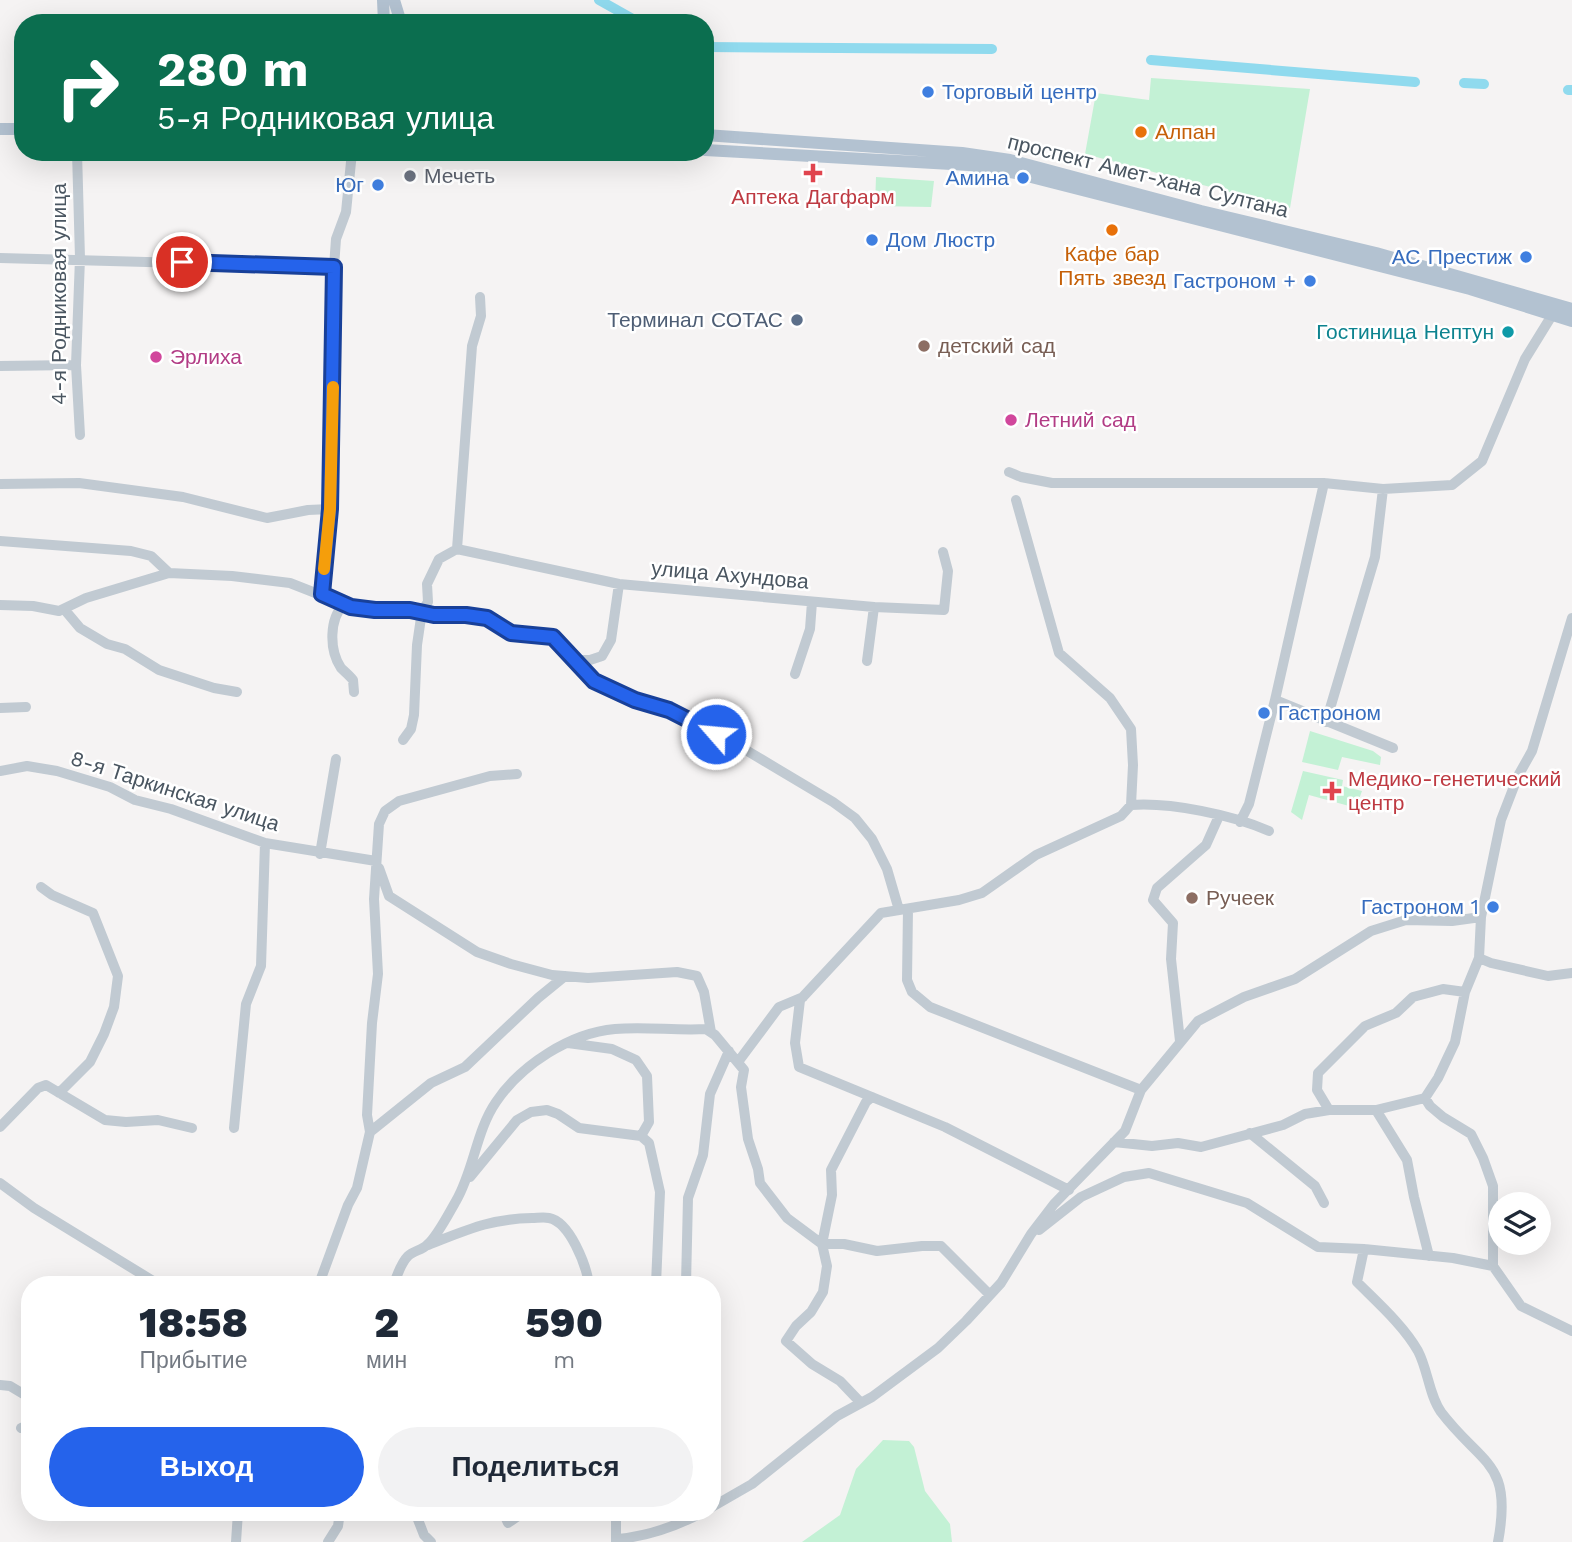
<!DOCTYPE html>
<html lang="ru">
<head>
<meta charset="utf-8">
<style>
  :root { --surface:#fff; --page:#f2f2f3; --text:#1f2937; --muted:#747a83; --accent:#2563eb }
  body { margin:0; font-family:"Work Sans",sans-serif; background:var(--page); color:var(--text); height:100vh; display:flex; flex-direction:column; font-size:26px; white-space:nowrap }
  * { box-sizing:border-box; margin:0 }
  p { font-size:23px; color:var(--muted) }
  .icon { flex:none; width:38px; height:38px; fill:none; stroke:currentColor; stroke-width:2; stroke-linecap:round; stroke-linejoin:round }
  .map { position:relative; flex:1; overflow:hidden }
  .details { position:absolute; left:21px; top:1276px; width:700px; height:245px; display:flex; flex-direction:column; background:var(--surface); border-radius:28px; box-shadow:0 7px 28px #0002 }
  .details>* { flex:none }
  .top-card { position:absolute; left:14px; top:14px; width:700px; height:147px; border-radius:28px; box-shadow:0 7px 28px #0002; background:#0b6e4f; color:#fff; overflow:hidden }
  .fabs { position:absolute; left:1488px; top:1192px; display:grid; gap:14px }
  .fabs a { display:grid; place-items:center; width:63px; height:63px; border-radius:50%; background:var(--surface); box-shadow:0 7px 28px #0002; font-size:35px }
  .pin { position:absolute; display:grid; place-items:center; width:60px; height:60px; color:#fff; margin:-30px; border:4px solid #fff; border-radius:50%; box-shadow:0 2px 7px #0007 }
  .me { position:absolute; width:77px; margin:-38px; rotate:297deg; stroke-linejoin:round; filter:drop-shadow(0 0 5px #0008) }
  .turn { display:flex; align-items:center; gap:24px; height:147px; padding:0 28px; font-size:32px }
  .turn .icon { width:91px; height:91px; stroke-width:2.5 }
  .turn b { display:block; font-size:49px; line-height:60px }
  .eta { display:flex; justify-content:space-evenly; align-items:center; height:119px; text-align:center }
  .eta b { font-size:42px; font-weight:800; line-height:49px }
  .action { display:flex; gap:14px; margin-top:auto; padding:14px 28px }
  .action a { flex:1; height:80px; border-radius:42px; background:var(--accent); color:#fff; font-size:28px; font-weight:800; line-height:80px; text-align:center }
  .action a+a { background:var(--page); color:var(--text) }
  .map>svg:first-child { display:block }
  .green { fill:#c3f1d5 }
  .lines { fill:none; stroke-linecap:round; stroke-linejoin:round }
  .canal { stroke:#90daee; stroke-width:10 }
  .minor { stroke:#c1cad2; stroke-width:10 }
  .major { stroke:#b3c2d1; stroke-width:12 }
  .route-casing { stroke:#184099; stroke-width:18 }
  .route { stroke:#2563eb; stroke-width:12 }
  .slow { stroke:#f59e0b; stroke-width:12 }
  .shop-dot { fill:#3f7fe0; stroke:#fff; stroke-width:2.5 }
  .food-dot { fill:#e8710a; stroke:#fff; stroke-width:2.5 }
  .health-dot { fill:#e0444e; stroke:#fff; stroke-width:2.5 }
  .worship-dot { fill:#6b7280; stroke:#fff; stroke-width:2.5 }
  .service-dot { fill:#5c6f8a; stroke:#fff; stroke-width:2.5 }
  .culture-dot { fill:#0f9aa8; stroke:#fff; stroke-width:2.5 }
  .education-dot { fill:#8d6e63; stroke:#fff; stroke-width:2.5 }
  .hotel-dot { fill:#d1479c; stroke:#fff; stroke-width:2.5 }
  .labels { text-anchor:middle; stroke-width:5; stroke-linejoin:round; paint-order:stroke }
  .shop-label { font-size:21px; fill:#366cbe; stroke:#fff; text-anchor:end }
  .food-label { font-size:21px; fill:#c56008; stroke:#fff; text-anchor:start }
  .worship-label { font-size:21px; fill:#5b616d; stroke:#fff; text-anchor:start }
  .street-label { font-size:21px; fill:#4a5661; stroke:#fff }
  .health-label { font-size:21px; fill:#be3a42; stroke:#fff }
  .service-label { font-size:21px; fill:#4e5e75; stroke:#fff; text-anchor:end }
  .culture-label { font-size:21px; fill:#0d838f; stroke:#fff; text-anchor:end }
  .education-label { font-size:21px; fill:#785e54; stroke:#fff; text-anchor:start }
  .hotel-label { font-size:21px; fill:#b23c85; stroke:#fff; text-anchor:start }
</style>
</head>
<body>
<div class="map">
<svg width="1572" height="1542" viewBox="0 0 1572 1542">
  <rect width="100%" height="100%" fill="#f5f3f3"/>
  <path class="green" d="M 1151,78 L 1310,89 L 1290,208 L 1085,154 L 1096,93 L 1149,100 Z
    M 876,177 L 934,181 L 931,207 L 875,206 Z
    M 1310,731 L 1373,751 L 1381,757 L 1380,765 L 1342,757 L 1338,770 L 1302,762 Z
    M 1303,771 L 1343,780 L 1342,786 L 1362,791 L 1358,802 L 1371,806 L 1371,812 L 1309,795 L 1302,820 L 1291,812 Z
    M 883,1440 L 909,1441 L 914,1447 L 925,1491 L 950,1524 L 952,1542 L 802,1542 L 840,1515 L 856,1469 Z"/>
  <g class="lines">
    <path class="canal" d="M 599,0 L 640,23
      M 705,47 L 992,49
      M 1151,60 L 1415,82
      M 1464,83 L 1484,84
      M 1568,90 L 1572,90"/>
    <path class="minor" d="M 77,152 L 80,258 L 76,365 L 80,435
      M 0,258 L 334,267
      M 0,366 L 76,365
      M 1009,472 L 1021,477 L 1052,483 L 1324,483 L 1383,489 L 1452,485 L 1482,461 L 1525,359 L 1554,312
      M 0,484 L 79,483 L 183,497 L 267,518 L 308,510 L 330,509
      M 1016,500 L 1059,653 L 1110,698 L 1131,729 L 1133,765 L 1131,805
      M 0,541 L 131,551 L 151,556 L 169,573 L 232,576 L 290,583 L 351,607 L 375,610 L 410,610 L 434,615 L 466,615 L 487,618 L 511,633 L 553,637 L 594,681 L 634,700 L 669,711 L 734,743 L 833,802 L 855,818 L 872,839 L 887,869 L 899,910
      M 457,549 L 619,584 L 874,607 L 944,610 L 948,571 L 943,552
      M 457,549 L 472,346 L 481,316 L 480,297
      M 322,594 L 330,509 L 334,267 L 336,239 L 346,212 L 352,152
      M 344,604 C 329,619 329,650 341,668 C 345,672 350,676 353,680 L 354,692
      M 0,605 L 33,606 L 59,611 L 86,598 L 169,573
      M 64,609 L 80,628 L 107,644 L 125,649 L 159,670 L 214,688 L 237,692
      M 574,660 L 590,660 L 602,656 L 611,640 L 619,584
      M 867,661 L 874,607
      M 795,674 L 810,629 L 812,602
      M 1275,700 L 1393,748
      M 0,708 L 26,707
      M 1326,722 L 1375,557 L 1383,489
      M 403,740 L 411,729 L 414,715 L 417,645 L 422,611 L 428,602 L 427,584 L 439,559 L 457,549
      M 0,771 L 27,766 L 57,771 L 110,787 L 135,800 L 171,809 L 265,843 L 376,861
      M 517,774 L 490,776 L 399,801 L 385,811 L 379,824 L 374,899 L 378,974 L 372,1023 L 367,1115 L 370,1132 L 431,1083 L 465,1067 L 538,998 L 565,976
      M 1240,822 L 1249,804 L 1275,700 L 1324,483
      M 320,854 L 336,759
      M 379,868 L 389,896 L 477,952 L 511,964 L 552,975 L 588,978 L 677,972 L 697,976 L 704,992 L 711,1032
      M 41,887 L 52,895 L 93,913 L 118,976 L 114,1007 L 104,1034 L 90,1062 L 59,1093
      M 908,909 L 907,980 L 912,992 L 930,1007 L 1141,1090
      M 1479,958 L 1491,963 L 1548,976 L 1572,973
      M 1180,1041 L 1171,959 L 1173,923 L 1153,900 L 1157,888 L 1206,845 L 1219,816
      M 568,1043 L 612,1049 L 636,1060 L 647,1076 L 649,1122 L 641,1136
      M 738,1062 L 779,1007 L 803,997
      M 1329,1110 L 1317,1090 L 1318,1073 L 1365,1026 L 1396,1013 L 1413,997 L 1443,989 L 1465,992
      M 1376,1110 L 1407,1160 L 1414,1197 L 1429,1256
      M 0,1127 L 38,1088 L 46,1085 L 105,1120 L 126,1122 L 158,1120 L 192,1128
      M 234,1128 L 246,1004 L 261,966 L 265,843
      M 1250,1133 L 1315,1186 L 1324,1203
      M 1114,1142 L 1152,1146 L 1178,1143 L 1201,1147 L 1283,1125 L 1305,1114 L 1329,1110 L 1376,1110 L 1425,1098
      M 470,1177 L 517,1120 L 531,1112 L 547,1110 L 558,1114 L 579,1128 L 641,1136 L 649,1143 L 660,1192 L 656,1284
      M 0,1183 L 34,1208 L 158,1284
      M 1069,1190 L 945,1127 L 799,1067 L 795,1043 L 800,1000 L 881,913 L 959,900 L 982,893 L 1036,855 L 1121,816 L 1131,805 C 1170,802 1233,815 1269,831
      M 1039,1230 L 1081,1197 L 1124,1177 L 1149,1173 L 1247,1203 L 1318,1247 L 1364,1249 L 1453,1258 L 1493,1266 L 1521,1306 L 1572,1331
      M 428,1245 C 467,1230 489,1219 532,1218 C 537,1218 544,1217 549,1218 C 570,1222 586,1265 589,1284
      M 1364,1249 L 1357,1282 C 1378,1303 1404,1326 1418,1351 C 1428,1370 1429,1395 1441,1412 C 1482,1466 1513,1461 1498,1542
      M 1493,1266 L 1493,1186 L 1483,1158 L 1471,1134 L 1443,1117 L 1430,1106 L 1425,1098 L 1438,1078 L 1455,1042 L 1465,992 L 1479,958 L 1481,917 L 1501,820 L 1518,776 L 1532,751 L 1572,618
      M 319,1284 L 348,1205 L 357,1188 L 370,1132
      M 394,1284 C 397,1275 401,1263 408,1256 C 413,1251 422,1250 427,1245 C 437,1237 449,1213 456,1201 C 474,1170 476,1131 496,1102 C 521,1065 570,1033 615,1029 C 645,1026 676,1031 706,1029 L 715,1035 L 744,1070 L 741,1087 L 748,1139 L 758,1169 L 760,1183 L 787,1218 L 822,1244 L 844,1244 L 877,1251 L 922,1246 L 941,1246 L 989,1294
      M 686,1284 L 688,1198 L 703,1155 L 710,1094 L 729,1051
      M 0,1385 L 10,1386 L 30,1398
      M 861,1403 L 840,1381 L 812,1364 L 786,1341 L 796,1326 L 811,1312 L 823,1292 L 827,1266 L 822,1244 L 832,1195 L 831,1170 L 866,1102 L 872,1097
      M 21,1428 L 30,1424
      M 712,1507 L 752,1484 L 837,1416 L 872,1397 L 938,1348 L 966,1321 L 1001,1283 L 1031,1234 L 1054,1204 L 1125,1131 L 1141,1090 L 1198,1021 L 1244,997 L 1295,979 L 1371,931 L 1406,920 L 1452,921 L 1481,917
      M 415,1512 L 424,1535 L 431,1542
      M 503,1512 L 508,1523 L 524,1512
      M 616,1512 L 616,1542
      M 618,1539 C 648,1536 677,1526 703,1512
      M 236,1542 L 238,1512
      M 328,1542 L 338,1526 L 340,1512"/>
    <path class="major" d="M 383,0 L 384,23
      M 394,0 L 401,23
      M 0,129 L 23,129
      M 705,135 L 962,153 L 1010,160 L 1201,211 L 1376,253 L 1572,309
      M 705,150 L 969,165 L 1016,173 L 1470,289 L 1572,321"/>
  </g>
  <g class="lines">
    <defs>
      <path id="route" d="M 182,262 L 334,267 L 330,509 L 322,594 L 351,607 L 375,610 L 410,610 L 434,615 L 466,615 L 487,618 L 511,633 L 553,637 L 594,681 L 635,700 L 669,710 L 716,734"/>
    </defs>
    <use href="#route" class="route-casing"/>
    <use href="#route" class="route"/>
    <path class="slow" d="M 324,569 L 330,509 L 333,387"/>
  </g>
  <g class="shop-dot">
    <circle cx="928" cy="92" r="7"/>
    <circle cx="1023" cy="178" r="7"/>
    <circle cx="378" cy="185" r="7"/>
    <circle cx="872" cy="240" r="7"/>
    <circle cx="1526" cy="257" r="7"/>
    <circle cx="1310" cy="281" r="7"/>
    <circle cx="1264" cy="713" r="7"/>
    <circle cx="1493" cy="907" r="7"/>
  </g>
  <g class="food-dot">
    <circle cx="1141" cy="132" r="7"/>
    <circle cx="1112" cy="230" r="7"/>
  </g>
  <g class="health-dot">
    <path d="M809.5 162.5h7v7h7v7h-7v7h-7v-7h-7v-7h7z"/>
    <path d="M1328.5 780.5h7v7h7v7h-7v7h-7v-7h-7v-7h7z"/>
  </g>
  <circle class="worship-dot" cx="410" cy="176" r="7"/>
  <circle class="service-dot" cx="797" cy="320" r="7"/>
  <circle class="culture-dot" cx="1508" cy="332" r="7"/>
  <g class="education-dot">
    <circle cx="924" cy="346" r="7"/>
    <circle cx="1192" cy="898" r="7"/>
  </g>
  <g class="hotel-dot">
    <circle cx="156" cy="357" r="7"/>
    <circle cx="1011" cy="420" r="7"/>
  </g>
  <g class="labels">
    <g class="shop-label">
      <text x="942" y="99" text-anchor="start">Торговый центр</text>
      <text x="1009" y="185">Амина</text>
      <text x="364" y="192">Юг</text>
      <text x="886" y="247" text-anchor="start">Дом Люстр</text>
      <text x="1512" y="264">АС Престиж</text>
      <text x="1296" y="288">Гастроном +</text>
      <text x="1278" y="720" text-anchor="start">Гастроном</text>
      <text x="1479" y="914">Гастроном 1</text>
    </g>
    <g class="food-label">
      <text x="1155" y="139">Алпан</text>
      <text x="1112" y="261" text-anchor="middle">Кафе бар<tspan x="1112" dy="24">Пять звезд</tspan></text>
    </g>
    <g class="worship-label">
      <text x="424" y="183">Мечеть</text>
    </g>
    <g class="street-label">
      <text transform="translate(1148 176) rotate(14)" y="7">проспект Амет-хана Султана</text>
      <text transform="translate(59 294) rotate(-90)" y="7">4-я Родниковая улица</text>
      <text transform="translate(730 575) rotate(5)" y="7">улица Ахундова</text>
      <text transform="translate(175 791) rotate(18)" y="7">8-я Таркинская улица</text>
    </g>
    <g class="health-label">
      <text x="813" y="204">Аптека Дагфарм</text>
      <text x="1348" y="786" text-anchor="start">Медико-генетический<tspan x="1348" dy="24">центр</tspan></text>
    </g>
    <g class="service-label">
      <text x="783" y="327">Терминал СОТАС</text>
    </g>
    <g class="culture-label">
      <text x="1494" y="339">Гостиница Нептун</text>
    </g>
    <g class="education-label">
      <text x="938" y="353">детский сад</text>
      <text x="1206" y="905">Ручеек</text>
    </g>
    <g class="hotel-label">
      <text x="170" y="364">Эрлиха</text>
      <text x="1025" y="427">Летний сад</text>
    </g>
  </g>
</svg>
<div class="fabs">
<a><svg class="icon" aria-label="layers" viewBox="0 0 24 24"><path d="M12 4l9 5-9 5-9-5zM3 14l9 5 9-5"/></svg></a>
</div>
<div class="pin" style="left:182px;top:262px;background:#d93025"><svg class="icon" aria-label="arrive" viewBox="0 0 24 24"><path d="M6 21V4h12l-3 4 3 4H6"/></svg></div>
<svg class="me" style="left:716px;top:734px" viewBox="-20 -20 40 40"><circle r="17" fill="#2563eb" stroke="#fff" stroke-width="3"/><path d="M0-11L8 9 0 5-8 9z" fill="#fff"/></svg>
<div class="top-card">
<div class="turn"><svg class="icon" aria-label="right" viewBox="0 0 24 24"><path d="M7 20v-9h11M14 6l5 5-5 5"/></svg><div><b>280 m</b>5-я Родниковая улица</div></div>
</div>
<section class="details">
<div class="eta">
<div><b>18:58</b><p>Прибытие</p></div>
<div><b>2</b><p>мин</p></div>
<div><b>590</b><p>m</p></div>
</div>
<div class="action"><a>Выход</a><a>Поделиться</a></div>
</section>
</div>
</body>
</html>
